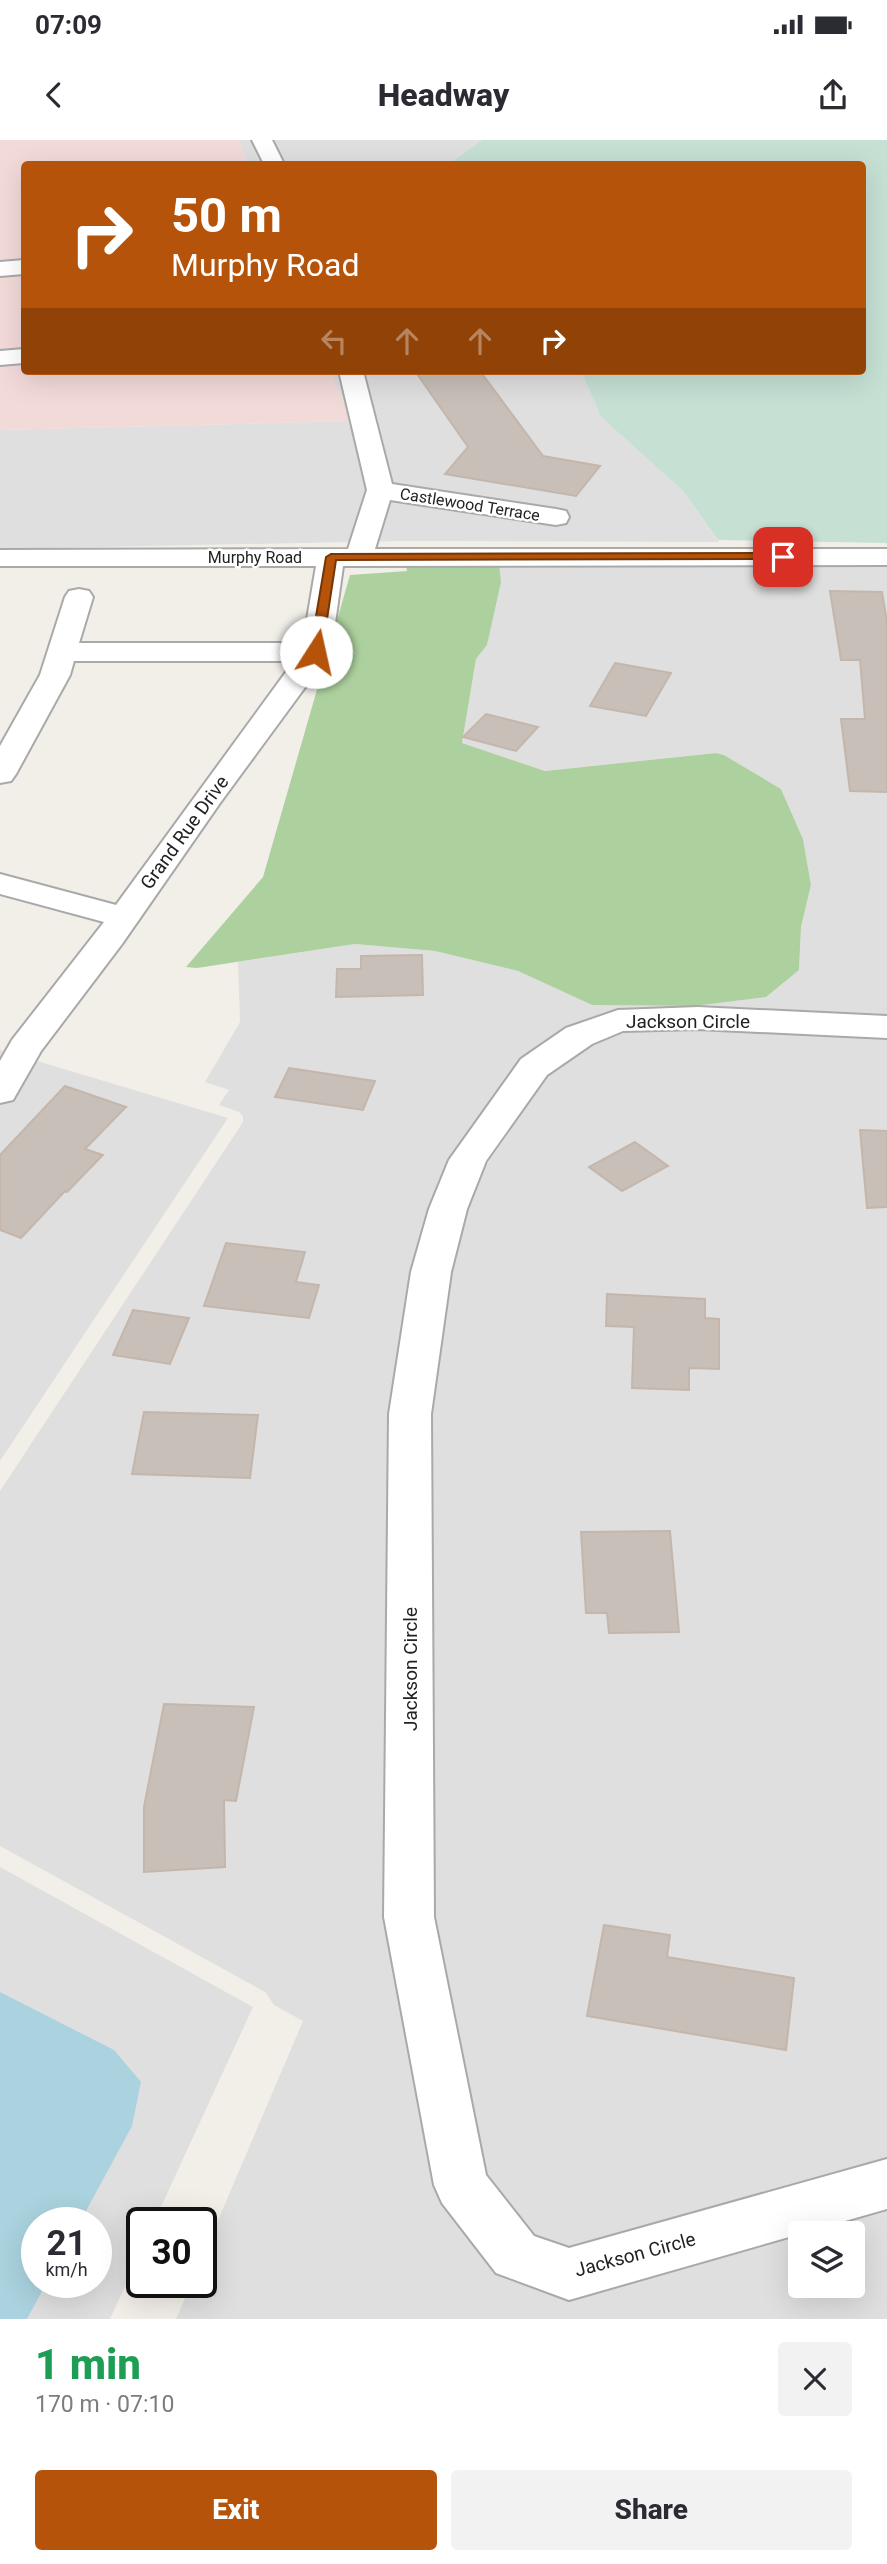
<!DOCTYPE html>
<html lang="en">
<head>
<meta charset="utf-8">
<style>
  :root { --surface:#fff; --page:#f2f2f3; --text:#2b2b33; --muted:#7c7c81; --accent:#b45309 }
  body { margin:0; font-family:Roboto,sans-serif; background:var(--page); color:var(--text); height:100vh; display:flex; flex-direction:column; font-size:26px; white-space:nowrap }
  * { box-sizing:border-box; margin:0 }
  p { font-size:23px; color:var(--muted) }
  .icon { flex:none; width:38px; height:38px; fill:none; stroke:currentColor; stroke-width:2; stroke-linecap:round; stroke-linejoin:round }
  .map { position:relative; height:2179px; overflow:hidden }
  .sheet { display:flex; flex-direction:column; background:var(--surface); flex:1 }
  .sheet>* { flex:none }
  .hud { position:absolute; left:21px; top:21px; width:845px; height:214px; border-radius:7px; box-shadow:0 7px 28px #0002; background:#b45309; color:#fff; overflow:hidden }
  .controls { position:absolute; left:788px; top:2081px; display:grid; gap:14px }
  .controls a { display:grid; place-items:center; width:77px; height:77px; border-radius:7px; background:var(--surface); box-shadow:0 7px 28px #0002; font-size:35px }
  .speed { position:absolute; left:21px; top:2067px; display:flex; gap:14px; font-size:35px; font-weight:700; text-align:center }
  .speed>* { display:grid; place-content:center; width:91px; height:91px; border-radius:50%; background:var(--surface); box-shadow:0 7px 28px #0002; line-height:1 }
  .speed small { font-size:18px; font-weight:400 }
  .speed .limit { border:4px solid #111; border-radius:10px; background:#fff; color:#111 }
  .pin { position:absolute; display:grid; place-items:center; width:60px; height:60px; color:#fff; margin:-30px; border-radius:14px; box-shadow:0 4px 10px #0006 }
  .me { position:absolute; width:77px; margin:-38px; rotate:10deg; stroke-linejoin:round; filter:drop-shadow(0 0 5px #0008) }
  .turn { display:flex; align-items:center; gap:24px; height:147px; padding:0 35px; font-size:32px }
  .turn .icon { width:91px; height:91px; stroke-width:2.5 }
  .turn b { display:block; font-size:49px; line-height:60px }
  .lanes { display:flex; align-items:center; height:66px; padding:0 35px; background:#0003; justify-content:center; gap:35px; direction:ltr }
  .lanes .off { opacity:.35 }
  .round { display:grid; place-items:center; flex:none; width:74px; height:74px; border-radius:7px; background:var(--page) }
  .overview { display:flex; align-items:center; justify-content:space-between; height:119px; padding:0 35px }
  h1 { font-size:42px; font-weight:800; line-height:52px; color:#1e9e55 }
  .action { display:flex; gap:14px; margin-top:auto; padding:14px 35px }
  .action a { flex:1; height:80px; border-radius:7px; background:var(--accent); color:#fff; font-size:28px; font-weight:800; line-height:80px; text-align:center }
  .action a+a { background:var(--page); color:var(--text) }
  .status { display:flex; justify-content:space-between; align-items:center; height:49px; padding:0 35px; background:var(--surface); direction:ltr }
  .status svg { height:19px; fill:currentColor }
  header { display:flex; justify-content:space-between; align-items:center; height:91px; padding:0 35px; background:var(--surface); font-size:32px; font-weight:800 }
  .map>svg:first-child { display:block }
  .residential { fill:#e0dfdf; fill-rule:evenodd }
  .commercial { fill:#f2dad9 }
  .forest { fill:#add19e }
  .wetland { fill:#c6e0d4 }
  .water { fill:#aad3df }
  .building { fill:#c7bfb8; stroke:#c4b6ab; stroke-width:2 }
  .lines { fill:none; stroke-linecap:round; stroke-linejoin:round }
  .minor-casing { stroke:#a9a9a9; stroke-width:4 }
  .minor { fill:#fff; fill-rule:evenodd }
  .route { fill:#b45309; stroke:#753606; stroke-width:2 }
  .labels { text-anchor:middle; stroke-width:5; stroke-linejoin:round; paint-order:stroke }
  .far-street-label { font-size:16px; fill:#222; stroke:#fff }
  .street-label { font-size:19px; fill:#222; stroke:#fff }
</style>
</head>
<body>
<div class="status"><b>07:09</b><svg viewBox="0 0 49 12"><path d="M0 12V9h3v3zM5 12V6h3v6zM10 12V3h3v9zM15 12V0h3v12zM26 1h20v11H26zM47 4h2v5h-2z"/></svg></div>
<header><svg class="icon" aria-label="back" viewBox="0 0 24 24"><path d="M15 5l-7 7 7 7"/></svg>Headway<svg class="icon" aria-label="share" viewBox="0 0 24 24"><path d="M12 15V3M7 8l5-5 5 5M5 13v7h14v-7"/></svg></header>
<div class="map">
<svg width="887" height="2179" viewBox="0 0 887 2179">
  <rect width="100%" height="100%" fill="#f2efe9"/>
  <path class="residential" d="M 239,0 L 482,0 L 449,24 L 247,24 Z
    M 330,231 L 581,231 L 601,277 L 683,351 L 719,402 L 399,401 L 0,409 L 0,290 L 350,281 Z
    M 499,423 L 887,423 L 887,878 L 652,869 L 607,873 L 567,887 L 517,923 L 450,1016 L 429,1066 L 411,1130 L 389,1272 L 384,1774 L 434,2047 L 492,2127 L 507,2137 L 561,2156 L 581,2157 L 800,2095 L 800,2146 L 852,2146 L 852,2093 L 806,2093 L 887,2070 L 887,2179 L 176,2179 L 192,2142 L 201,2142 L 201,2120 L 303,1881 L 274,1865 L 265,1852 L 0,1706 L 0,1351 L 243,982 L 243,976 L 239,972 L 219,965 L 229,950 L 205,942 L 240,882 L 238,822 L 355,804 L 435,811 L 518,831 L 592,865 L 694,866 L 799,830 L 801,787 L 811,745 L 803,699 L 781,649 L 724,615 L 716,613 L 545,631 L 462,603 L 476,519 L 487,505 Z
    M 700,888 L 887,897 L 887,2018 L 566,2108 L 531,2096 L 486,2038 L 434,1777 L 430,1276 L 450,1135 L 466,1073 L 487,1024 L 550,933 L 592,904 L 627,890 Z
    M 0,910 L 228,978 L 0,1321 Z
    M 0,1727 L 253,1867 L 154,2082 L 142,2082 L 142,2110 L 110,2179 L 0,2179 ZM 37,2082 L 96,2082 L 96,2142 L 37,2142 Z"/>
  <path class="commercial" d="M 0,0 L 239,0 L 247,24 L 24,24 L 24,231 L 330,231 L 351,281 L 0,290 Z"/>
  <path class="forest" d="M 406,423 L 499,423 L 501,442 L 487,505 L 476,519 L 462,603 L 545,631 L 716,613 L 724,615 L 781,649 L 803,699 L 811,745 L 801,787 L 799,830 L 766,857 L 694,866 L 592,865 L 518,831 L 435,811 L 355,804 L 197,828 L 186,827 L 263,737 L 350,435 L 407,431 Z"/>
  <path class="wetland" d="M 482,0 L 887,0 L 887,403 L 718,400 L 683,351 L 601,277 L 581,231 L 863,231 L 863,24 L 449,24 Z"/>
  <path class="water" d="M 0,1852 L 114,1910 L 141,1942 L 132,1986 L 80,2082 L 37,2082 L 37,2142 L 47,2142 L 27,2179 L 0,2179 Z"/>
  <path class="building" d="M 415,231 L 480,231 L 543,316 L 600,326 L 576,356 L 445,334 L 468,307 Z
    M 830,451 L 882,452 L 887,482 L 887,652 L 850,651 L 841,579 L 865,579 L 860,520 L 841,520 Z
    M 615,523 L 671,533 L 646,576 L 590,566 Z
    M 486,574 L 538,587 L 516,611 L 463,597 Z
    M 422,815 L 423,855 L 336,857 L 337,829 L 361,829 L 361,816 Z
    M 289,928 L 375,941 L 363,970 L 275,957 Z
    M 65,946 L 126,967 L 85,1009 L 103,1015 L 67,1052 L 65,1051 L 21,1098 L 0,1090 L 0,1015 Z
    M 860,990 L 887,991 L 887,1067 L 867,1068 Z
    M 635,1002 L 668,1026 L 622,1051 L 589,1027 Z
    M 226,1103 L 305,1112 L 296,1142 L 319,1145 L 309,1178 L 204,1166 Z
    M 607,1154 L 705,1159 L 705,1178 L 719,1179 L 719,1229 L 689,1228 L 689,1250 L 632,1248 L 634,1187 L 606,1186 Z
    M 133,1170 L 189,1178 L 170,1224 L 113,1215 Z
    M 144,1272 L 258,1275 L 250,1338 L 132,1334 Z
    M 670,1391 L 679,1492 L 609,1493 L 607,1473 L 586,1473 L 581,1392 Z
    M 164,1564 L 254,1567 L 236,1661 L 224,1660 L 225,1727 L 144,1732 L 144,1667 Z
    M 604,1785 L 670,1795 L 667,1817 L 794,1838 L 786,1910 L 587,1876 Z"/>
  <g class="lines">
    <defs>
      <path id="minor" d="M 252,0 L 272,0 L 284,24 L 264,24 Z
        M 24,120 L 24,134 L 0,136 L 0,122 Z
        M 24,209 L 24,223 L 0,225 L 0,211 Z
        M 339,231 L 363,231 L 392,344 L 556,369 L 566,371 L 569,377 L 566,383 L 556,385 L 390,360 L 375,409 L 887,409 L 887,425 L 343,426 L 331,512 L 220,663 L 122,804 L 41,911 L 13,960 L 0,963 L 0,921 L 12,900 L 104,782 L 0,754 L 0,734 L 116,765 L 294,521 L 74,521 L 70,535 L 16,634 L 11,641 L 0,643 L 0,606 L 40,535 L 65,457 L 69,451 L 79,449 L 89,451 L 93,457 L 79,503 L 303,503 L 316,426 L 0,426 L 0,410 L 348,409 L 367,350 Z
        M 698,867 L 887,876 L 887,898 L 698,889 L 623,891 L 592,904 L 547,935 L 486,1021 L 467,1069 L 451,1132 L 431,1274 L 434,1777 L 486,2035 L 534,2096 L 569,2108 L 887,2019 L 887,2069 L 569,2160 L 496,2133 L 442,2063 L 434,2045 L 384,1777 L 389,1274 L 411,1132 L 429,1069 L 449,1020 L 521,919 L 566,888 L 618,870 Z"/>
    </defs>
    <use href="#minor" class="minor-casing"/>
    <use href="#minor" class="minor"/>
  </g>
  <path class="route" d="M 783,413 L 789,417 L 787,419 L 336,420 L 322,512 L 316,516 L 310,512 L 326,417 L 331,414 Z"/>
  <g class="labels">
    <g class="far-street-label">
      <text transform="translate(470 364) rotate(9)" y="6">Castlewood Terrace</text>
      <text x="255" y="423">Murphy Road</text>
    </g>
    <g class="street-label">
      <text transform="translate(184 692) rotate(-54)" y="7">Grand Rue Drive</text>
      <text x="688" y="888">Jackson Circle</text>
      <text transform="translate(410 1529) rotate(-90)" y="7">Jackson Circle</text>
      <text transform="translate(635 2114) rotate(-15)" y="7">Jackson Circle</text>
    </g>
  </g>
</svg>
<div class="controls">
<a><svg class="icon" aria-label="layers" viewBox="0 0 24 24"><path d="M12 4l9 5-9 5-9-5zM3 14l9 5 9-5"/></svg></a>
</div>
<div class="speed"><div>21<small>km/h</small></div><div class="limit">30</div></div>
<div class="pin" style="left:783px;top:417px;background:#d93025"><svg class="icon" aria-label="arrive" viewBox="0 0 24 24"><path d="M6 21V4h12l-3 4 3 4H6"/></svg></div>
<svg class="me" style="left:316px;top:512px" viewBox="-20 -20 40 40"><circle r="19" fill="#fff"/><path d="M0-13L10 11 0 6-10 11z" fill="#b45309"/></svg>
<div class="hud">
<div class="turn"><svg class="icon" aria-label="right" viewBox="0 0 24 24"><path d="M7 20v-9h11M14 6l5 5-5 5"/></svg><div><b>50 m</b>Murphy Road</div></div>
<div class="lanes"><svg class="icon off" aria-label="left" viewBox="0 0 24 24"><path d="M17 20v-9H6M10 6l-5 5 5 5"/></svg><svg class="icon off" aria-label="ahead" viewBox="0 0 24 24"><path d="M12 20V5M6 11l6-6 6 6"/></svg><svg class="icon off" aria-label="ahead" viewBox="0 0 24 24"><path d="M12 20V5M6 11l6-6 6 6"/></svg><svg class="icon" aria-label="right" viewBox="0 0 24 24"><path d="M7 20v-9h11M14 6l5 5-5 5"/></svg></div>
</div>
</div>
<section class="sheet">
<div class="overview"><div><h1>1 min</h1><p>170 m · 07:10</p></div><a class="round"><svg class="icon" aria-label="close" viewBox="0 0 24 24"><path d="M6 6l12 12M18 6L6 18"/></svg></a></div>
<div class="action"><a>Exit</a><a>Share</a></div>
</section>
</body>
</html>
